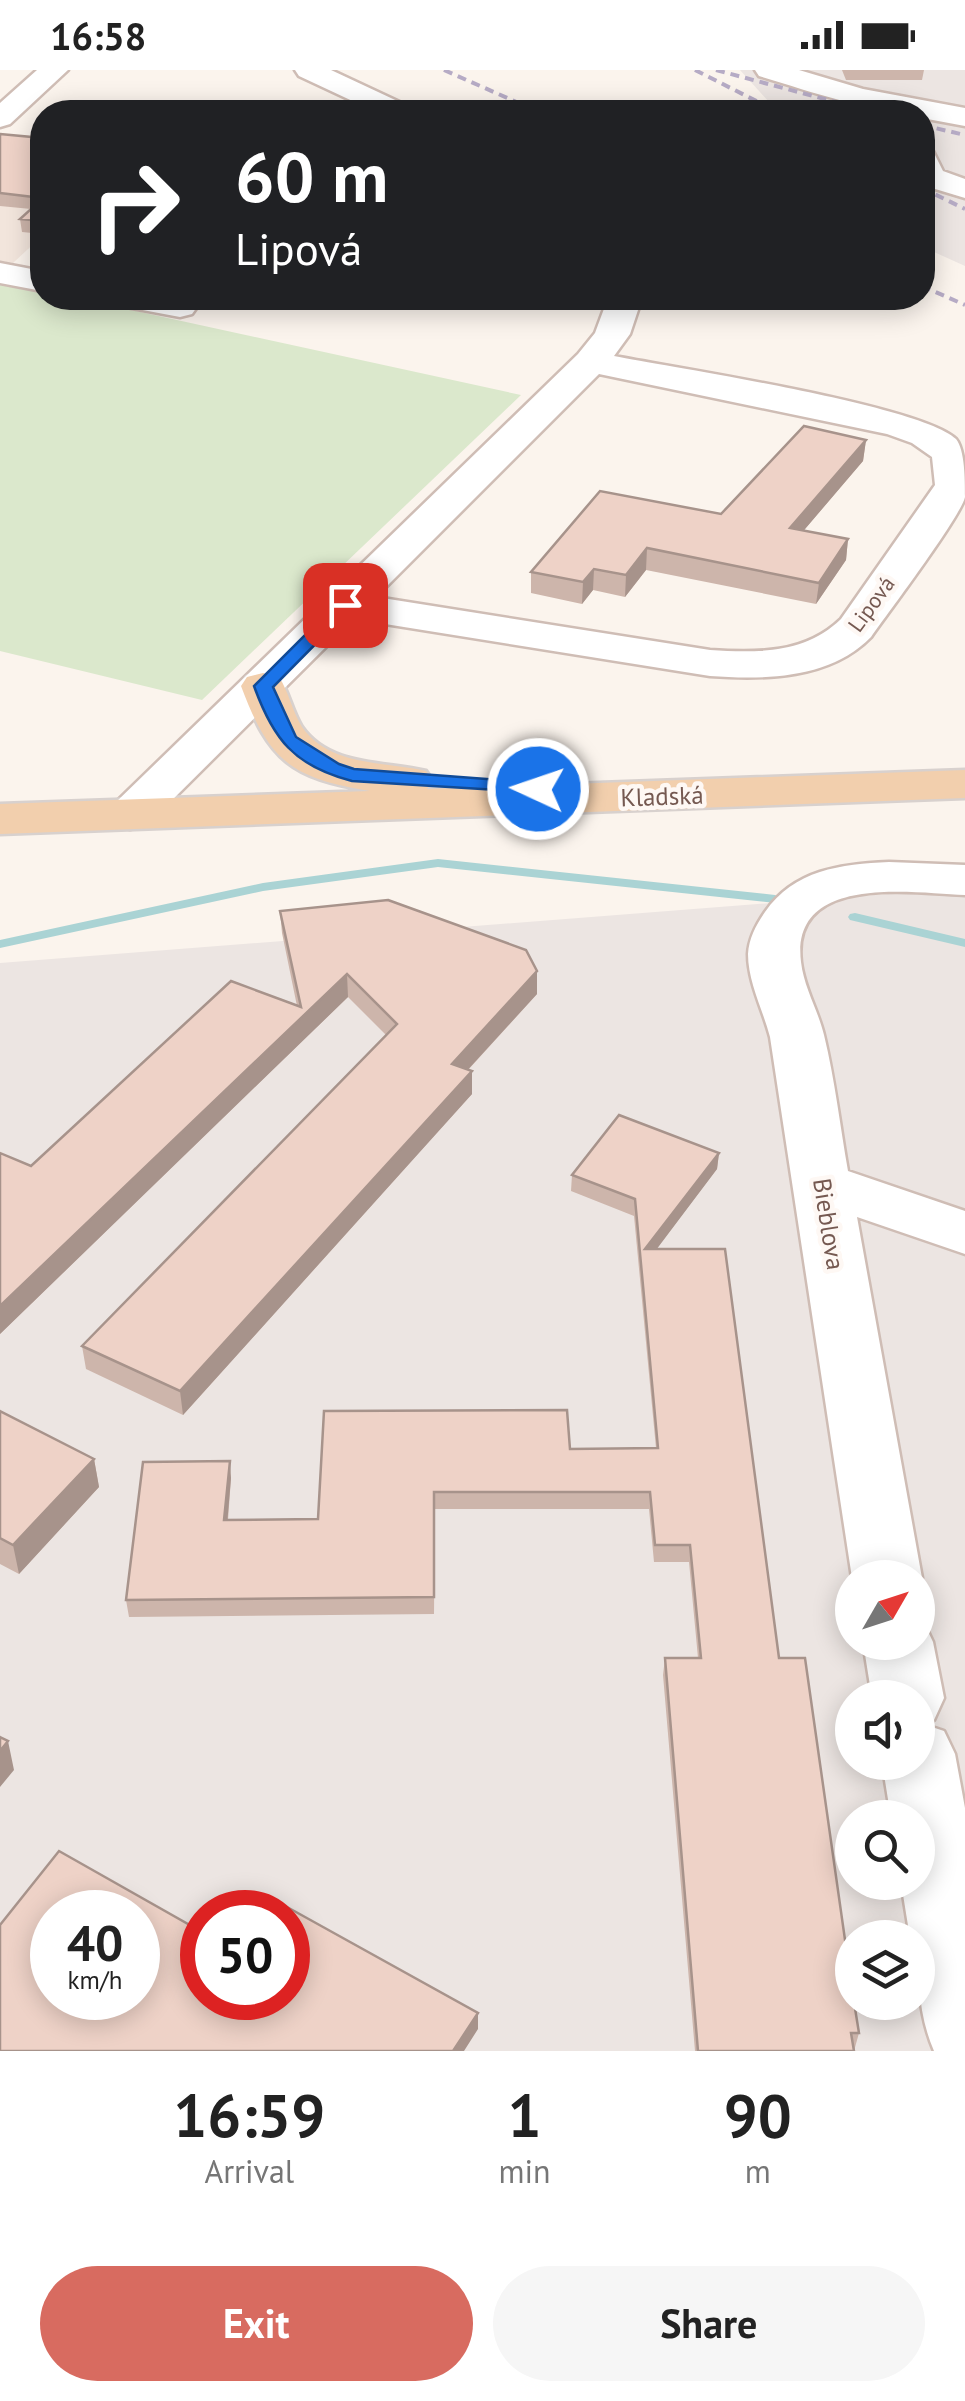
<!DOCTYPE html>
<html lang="en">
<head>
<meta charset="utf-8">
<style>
  :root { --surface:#fff; --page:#f6f6f6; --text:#222; --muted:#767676; --accent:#d86b60 }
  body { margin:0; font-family:"PT Sans",sans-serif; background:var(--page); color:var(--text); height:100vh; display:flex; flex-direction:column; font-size:38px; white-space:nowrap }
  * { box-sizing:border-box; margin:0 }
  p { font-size:32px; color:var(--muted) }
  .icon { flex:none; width:55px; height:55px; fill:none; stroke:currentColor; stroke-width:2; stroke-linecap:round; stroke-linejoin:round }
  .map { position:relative; height:1981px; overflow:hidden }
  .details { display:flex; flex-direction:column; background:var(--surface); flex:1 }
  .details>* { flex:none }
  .top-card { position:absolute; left:30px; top:30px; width:905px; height:210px; border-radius:40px; box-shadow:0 5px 25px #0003; background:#202124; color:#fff; overflow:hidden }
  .needle { width:65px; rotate:51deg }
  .fabs { position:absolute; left:835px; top:1490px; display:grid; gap:20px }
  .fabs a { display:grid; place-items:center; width:100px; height:100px; border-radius:50%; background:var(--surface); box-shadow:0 5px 25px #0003; font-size:50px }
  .speed { position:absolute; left:30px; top:1820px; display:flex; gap:20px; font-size:50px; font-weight:700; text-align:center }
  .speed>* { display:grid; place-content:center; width:130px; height:130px; border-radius:50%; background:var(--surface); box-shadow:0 5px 25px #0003; line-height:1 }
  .speed small { font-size:25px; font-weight:400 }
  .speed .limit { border:15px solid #d22; background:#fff; color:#111 }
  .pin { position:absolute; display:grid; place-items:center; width:85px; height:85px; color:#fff; margin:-42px; border-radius:20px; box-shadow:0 5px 15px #0006 }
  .me { position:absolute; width:110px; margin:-55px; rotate:273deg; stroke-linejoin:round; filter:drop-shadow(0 0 8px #0008) }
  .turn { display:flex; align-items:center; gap:35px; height:210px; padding:0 40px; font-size:45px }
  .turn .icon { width:130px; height:130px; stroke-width:2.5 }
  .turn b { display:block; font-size:70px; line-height:85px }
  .eta { display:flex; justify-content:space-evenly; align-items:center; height:170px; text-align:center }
  .eta b { font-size:60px; font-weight:700; line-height:70px }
  .button { display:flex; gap:20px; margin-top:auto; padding:20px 40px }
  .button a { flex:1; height:115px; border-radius:60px; background:var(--accent); color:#fff; font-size:40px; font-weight:700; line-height:115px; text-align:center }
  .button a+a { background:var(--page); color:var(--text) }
  .status { display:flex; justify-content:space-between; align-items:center; height:70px; padding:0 50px; background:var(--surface); direction:ltr }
  .status svg { height:28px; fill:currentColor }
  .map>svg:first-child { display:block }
  .residential { fill:#f2e5dc }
  .industrial { fill:#ece5e2; fill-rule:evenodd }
  .green { fill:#dbe8cc }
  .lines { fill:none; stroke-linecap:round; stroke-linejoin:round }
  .stream { fill:#aad3d4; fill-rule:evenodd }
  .minor-casing { stroke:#cfbdb5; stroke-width:5 }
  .major-casing { stroke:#d8d1ce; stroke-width:5 }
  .minor { fill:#fff; fill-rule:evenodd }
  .major { fill:#f2cfad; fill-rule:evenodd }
  .rail { stroke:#b6abc5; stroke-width:4; stroke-dasharray:9 6; stroke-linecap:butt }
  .wall { fill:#cdb5ab }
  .shaded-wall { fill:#a7938b }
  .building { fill:#eed2c7; stroke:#a7938b; stroke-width:2.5; fill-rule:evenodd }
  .route { fill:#1a73e8; stroke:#114b97; stroke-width:2.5 }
  .labels { text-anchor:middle; stroke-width:9; stroke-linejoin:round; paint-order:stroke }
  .far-street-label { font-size:22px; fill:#755951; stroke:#fef8f4 }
  .street-label { font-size:25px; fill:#755951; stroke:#fef8f4 }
</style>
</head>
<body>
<div class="status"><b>16:58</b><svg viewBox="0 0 49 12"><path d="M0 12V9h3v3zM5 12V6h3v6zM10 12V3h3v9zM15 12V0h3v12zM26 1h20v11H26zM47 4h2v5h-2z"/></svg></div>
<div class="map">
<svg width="965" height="1981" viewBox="0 0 965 1981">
  <rect width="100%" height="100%" fill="#fbf4ed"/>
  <path class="residential" d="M 0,68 L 42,72 L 42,166 L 13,193 L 0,191 Z"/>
  <path class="industrial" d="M 740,0 L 965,0 L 965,196 L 923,177 L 922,42 L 778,42 Z
    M 965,818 L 965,1981 L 0,1981 L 0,893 ZM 852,1508 L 918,1508 L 918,1572 L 852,1572 ZM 852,1628 L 918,1628 L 918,1692 L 852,1692 ZM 852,1748 L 918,1748 L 918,1812 L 852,1812 ZM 52,1842 L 138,1842 L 138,1928 L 52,1928 ZM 202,1842 L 288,1842 L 288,1928 L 202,1928 ZM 852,1868 L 918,1868 L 918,1932 L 852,1932 Z"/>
  <path class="green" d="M 0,211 L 42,220 L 42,228 L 76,228 L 521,325 L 202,630 L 0,581 Z"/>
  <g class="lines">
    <path class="stream" d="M 438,789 L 775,825 L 782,829 L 775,833 L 438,797 L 263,821 L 0,878 L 0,870 L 263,813 Z
      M 855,843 L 965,869 L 965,877 L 850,850 L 848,847 L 850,844 Z"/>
    <defs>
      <path id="minor" d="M 37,0 L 68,0 L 10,54 L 0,57 L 0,33 Z
        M 295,0 L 331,0 L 408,36 L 412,42 L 376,42 L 299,6 Z
        M 755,0 L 799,0 L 863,19 L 965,38 L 965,56 L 922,48 L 922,42 C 866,42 813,22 759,6 Z
        M 922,78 L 933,81 L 943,101 L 965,109 L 965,128 L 922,115 Z
        M 0,193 L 42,201 L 42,221 L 0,213 Z
        M 111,228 L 183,228 L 192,230 L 197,237 L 192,244 L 180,247 L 116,235 Z
        M 608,228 L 642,228 L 630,264 L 614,286 C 676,298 920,335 956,369 C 965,380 965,410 965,427 C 961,446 888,543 871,567 C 830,609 765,610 710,606 L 354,549 L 147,755 L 130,759 L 113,755 L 106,745 L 113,735 L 578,284 L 595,263 ZM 599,304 L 887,364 L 912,373 L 932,387 L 935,415 L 841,549 C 805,584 757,583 710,580 L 376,527 Z
        M 889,792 L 965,795 L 965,825 C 913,823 790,803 801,892 C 804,918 818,940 824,965 C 835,1010 840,1056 848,1101 L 965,1141 L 965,1184 L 857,1147 L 922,1508 L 918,1516 L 918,1508 L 852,1508 L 770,967 C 763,940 748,912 748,884 C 749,868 756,855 765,842 C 794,800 841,794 889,792 Z
        M 918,1549 L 923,1551 L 933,1572 L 944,1628 L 934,1650 L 923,1654 L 944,1661 L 955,1684 L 965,1738 L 965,1981 L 934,1981 C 918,1944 918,1907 918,1868 L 910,1868 L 901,1812 L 918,1812 L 918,1748 L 891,1748 L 882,1692 L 918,1692 L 918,1628 L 872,1628 L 863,1572 L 918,1572 Z"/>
      <path id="major" d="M 263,603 L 279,607 C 289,622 292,641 302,657 C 330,697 384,691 426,701 L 433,711 L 427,719 L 965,700 L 965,728 L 0,764 L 0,734 L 370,721 C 291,708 269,691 241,616 L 247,607 Z"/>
    </defs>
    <use href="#minor" class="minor-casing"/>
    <use href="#major" class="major-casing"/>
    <use href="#minor" class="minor"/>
    <use href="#major" class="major"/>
    <path class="rail" d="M 444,0 L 539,42
      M 695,0 L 778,42
      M 716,0 L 873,42
      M 922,55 L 965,65
      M 922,118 L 965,139
      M 922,216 L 965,235"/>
  </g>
  <path class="wall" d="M 842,0 L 924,0 L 922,10 L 846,10 Z
    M 0,64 L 42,68 L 42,164 L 22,162 L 20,149 L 31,139 L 0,136 Z
    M 866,370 L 863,391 L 804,460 L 848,469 L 846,490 L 816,534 L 646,500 L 625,527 L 593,520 L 582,534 L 531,523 L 531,502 L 721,444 Z
    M 280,841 L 537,901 L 537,924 L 468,1000 L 472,1001 L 472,1024 L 183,1345 L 86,1299 L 82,1276 L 386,965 L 348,927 L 0,1264 L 0,1083 L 31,1096 L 297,936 L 282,863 Z
    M 719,1083 L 717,1099 L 656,1179 L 779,1588 L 859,1963 L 854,1981 L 695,1981 L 663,1605 L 665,1588 L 698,1588 L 689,1492 L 654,1492 L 649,1439 L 435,1439 L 434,1544 L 129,1547 L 126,1530 L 231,1408 L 228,1450 L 318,1449 L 570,1379 L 656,1378 L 634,1146 L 571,1121 L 572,1105 Z
    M 0,1341 L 94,1389 L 99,1417 L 19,1504 L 0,1494 Z"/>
  <path class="shaded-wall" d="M 866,370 L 863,391 L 788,479 L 790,458 Z
    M 848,469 L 846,490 L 816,534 L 819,513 Z
    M 647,478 L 646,500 L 625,527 L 626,505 Z
    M 594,499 L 593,520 L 582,534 L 583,512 Z
    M 537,901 L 537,924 L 452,1017 L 452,994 Z
    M 347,904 L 348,927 L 0,1264 L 0,1236 Z
    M 472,1001 L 472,1024 L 183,1345 L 180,1321 Z
    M 719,1083 L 717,1099 L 644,1196 L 645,1179 Z
    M 94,1389 L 99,1417 L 19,1504 L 13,1475 Z
    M 230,1391 L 231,1408 L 226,1467 L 224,1450 Z
    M 8,1671 L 14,1700 L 0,1717 L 0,1681 Z
    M 478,1943 L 478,1959 L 464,1981 L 453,1981 Z"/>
  <path class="building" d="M 76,39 L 110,42 L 73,42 Z
    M 0,64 L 42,68 L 42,128 L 0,123 Z
    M 42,129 L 42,151 L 20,149 Z
    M 804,356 L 866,370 L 790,458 L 848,469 L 819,513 L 647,478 L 626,505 L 594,499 L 583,512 L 531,502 L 600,421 L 721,444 Z
    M 388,830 L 526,880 L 537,901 L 452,994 L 472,1001 L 180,1321 L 82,1276 L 397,954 L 347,904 L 0,1236 L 0,1083 L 31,1096 L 231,911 L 301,937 L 280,841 Z
    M 619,1045 L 719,1083 L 645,1179 L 725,1179 L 779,1588 L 805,1588 L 852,1919 L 852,1932 L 854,1932 L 859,1963 L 851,1963 L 854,1981 L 698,1981 L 665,1588 L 701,1588 L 690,1475 L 655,1475 L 650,1422 L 434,1422 L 434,1527 L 126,1530 L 143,1392 L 230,1391 L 224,1450 L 318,1449 L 324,1341 L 567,1340 L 570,1379 L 658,1378 L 635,1129 L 572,1105 Z
    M 0,1341 L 94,1389 L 13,1475 L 0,1468 Z
    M 0,1667 L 8,1671 L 0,1681 Z
    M 59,1781 L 202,1862 L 202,1928 L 288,1928 L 288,1842 L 283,1842 L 287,1837 L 478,1943 L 453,1981 L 0,1981 L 0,1855 ZM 52,1842 L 138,1842 L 138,1928 L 52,1928 Z"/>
  <path class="route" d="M 345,529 L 354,535 L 351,538 L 273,617 L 296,667 L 339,694 L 354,699 L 538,713 L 545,715 L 545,723 L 352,711 C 294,696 273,669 254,616 L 339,531 Z"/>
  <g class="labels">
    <g class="far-street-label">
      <text transform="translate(871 534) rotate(-54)" y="8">Lipová</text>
    </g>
    <g class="street-label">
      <text transform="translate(662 726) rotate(-2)" y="9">Kladská</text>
      <text transform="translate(829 1154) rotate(81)" y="9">Bieblova</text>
    </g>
  </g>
</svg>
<div class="fabs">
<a><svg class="needle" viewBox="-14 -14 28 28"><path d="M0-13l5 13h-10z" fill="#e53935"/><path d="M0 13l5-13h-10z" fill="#767676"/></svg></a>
<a><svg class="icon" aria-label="sound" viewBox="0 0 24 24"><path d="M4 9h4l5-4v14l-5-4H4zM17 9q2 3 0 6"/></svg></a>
<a><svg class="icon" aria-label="search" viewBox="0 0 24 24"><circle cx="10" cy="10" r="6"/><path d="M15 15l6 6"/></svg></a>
<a><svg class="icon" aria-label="layers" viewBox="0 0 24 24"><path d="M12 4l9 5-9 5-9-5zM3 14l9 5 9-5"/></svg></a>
</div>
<div class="speed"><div>40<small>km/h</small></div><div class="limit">50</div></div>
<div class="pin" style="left:345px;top:535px;background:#d93025"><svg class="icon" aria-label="arrive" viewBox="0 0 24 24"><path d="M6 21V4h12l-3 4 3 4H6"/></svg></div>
<svg class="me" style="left:538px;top:719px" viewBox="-20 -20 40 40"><circle r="17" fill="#1a73e8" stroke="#fff" stroke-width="3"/><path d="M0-11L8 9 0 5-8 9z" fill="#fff"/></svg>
<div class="top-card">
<div class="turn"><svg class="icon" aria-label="right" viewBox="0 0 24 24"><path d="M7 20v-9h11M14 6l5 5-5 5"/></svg><div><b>60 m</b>Lipová</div></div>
</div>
</div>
<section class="details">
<div class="eta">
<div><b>16:59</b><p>Arrival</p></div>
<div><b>1</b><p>min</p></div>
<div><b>90</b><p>m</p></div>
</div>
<div class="button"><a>Exit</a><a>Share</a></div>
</section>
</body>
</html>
